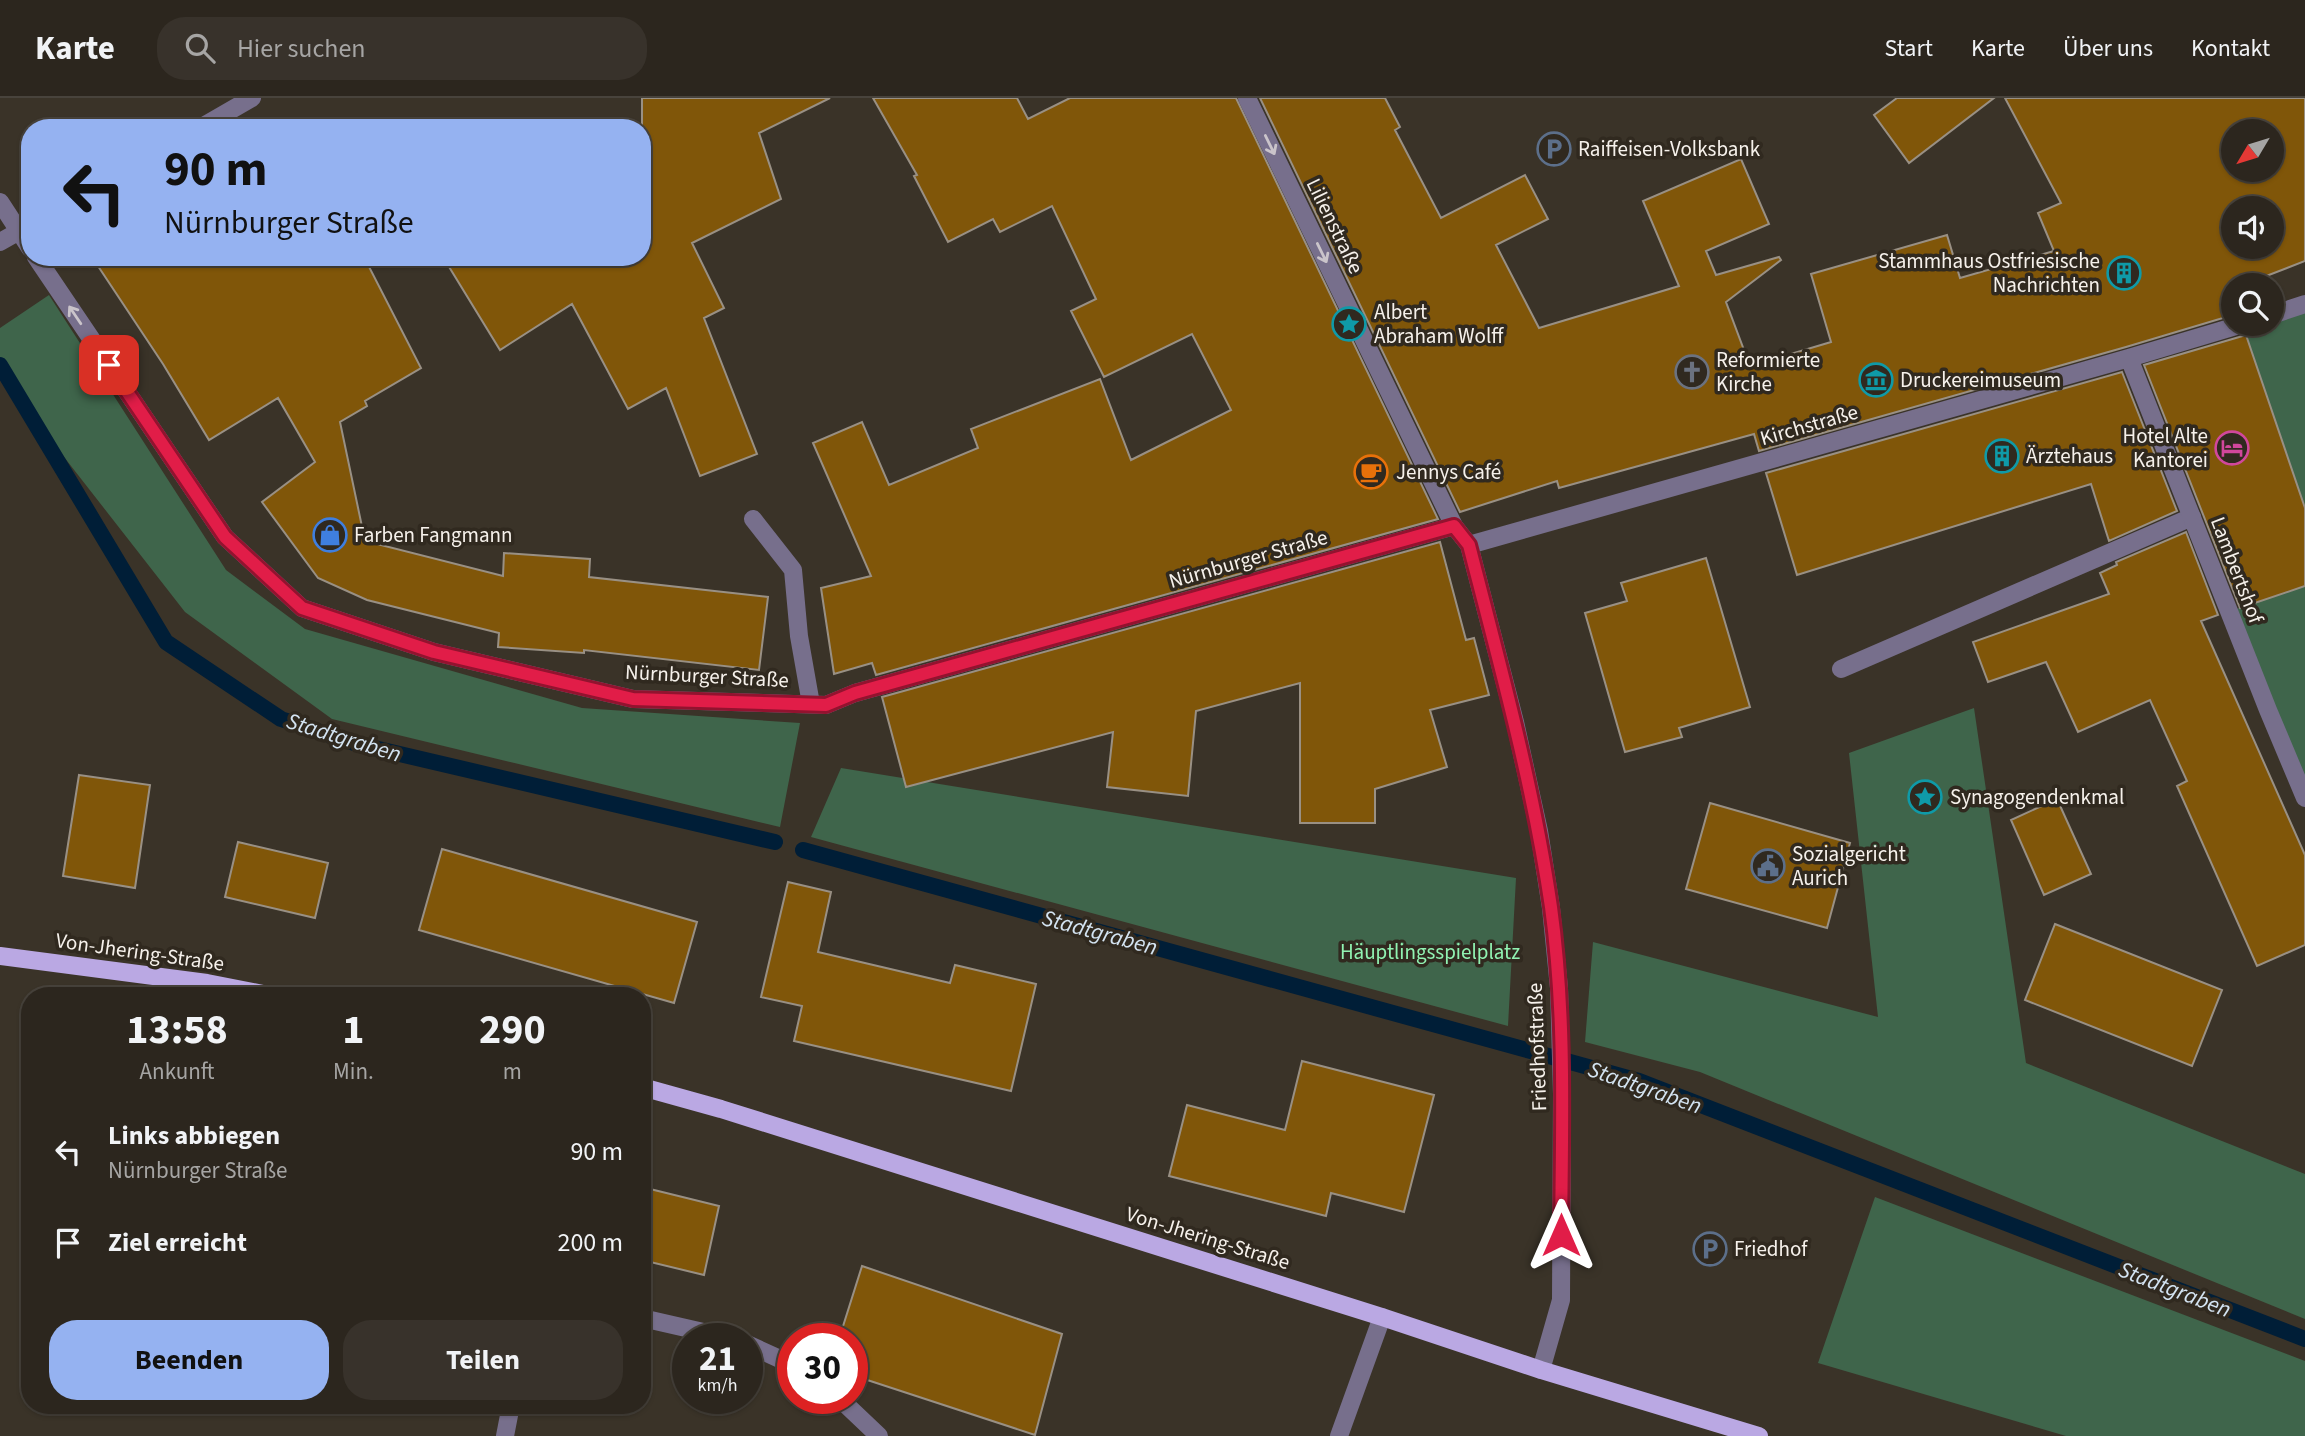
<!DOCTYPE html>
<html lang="de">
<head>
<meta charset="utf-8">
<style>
  :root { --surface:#2c261e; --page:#38322b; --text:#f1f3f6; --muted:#a6a5a4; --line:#48433c; --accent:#95b2f1 }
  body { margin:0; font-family:"Source Sans 3",sans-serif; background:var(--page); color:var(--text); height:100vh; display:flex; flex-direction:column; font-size:26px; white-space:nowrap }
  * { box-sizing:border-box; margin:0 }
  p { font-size:23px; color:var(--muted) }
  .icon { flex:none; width:38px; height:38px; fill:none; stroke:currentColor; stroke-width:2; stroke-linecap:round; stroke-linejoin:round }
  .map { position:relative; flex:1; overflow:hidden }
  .details { position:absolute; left:21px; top:889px; width:630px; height:427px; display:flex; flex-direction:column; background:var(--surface); border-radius:28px; box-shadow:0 2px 5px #0004,0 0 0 2px var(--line) }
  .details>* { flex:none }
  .hud { position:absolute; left:21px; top:21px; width:630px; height:147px; border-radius:28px; box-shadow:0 2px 5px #0004,0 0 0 2px var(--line); background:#95b2f1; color:#111; overflow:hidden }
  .needle { width:46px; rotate:232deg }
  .fabs { position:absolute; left:2221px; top:21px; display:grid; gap:14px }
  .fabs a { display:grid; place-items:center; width:63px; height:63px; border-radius:50%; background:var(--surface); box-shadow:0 2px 5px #0004,0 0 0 2px var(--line); font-size:35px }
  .speed { position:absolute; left:672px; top:1225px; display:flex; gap:14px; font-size:35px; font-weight:700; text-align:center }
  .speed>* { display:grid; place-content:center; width:91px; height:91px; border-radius:50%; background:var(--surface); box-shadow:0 2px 5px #0004,0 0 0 2px var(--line); line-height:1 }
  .speed small { font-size:18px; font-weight:400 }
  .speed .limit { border:10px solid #d22; background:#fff; color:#111 }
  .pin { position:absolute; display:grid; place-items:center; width:60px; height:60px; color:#fff; margin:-30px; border-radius:14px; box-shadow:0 4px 10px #0006 }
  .me { position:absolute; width:77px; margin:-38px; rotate:0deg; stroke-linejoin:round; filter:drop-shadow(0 0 5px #0008) }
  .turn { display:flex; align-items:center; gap:24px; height:147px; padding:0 28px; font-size:32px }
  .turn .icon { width:91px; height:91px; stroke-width:2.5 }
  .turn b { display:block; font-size:49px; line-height:60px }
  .eta { display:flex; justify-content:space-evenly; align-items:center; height:119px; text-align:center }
  .eta b { font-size:42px; font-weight:700; line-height:49px }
  .primary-button { display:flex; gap:14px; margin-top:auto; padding:14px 28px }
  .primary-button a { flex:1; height:80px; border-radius:28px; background:var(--accent); color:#111; font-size:28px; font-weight:700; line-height:80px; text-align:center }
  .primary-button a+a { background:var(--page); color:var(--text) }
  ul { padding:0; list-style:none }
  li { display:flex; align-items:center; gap:21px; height:91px; padding:0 28px }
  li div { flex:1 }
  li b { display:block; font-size:26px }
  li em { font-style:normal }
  header { display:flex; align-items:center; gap:42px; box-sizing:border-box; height:98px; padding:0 35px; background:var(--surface); border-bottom:2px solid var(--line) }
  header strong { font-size:33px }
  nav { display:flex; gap:38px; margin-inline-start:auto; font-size:24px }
  .search { width:490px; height:63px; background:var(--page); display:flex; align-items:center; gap:18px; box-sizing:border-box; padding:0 24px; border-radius:28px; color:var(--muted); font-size:26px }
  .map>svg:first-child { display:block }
  .green { fill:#3f654b }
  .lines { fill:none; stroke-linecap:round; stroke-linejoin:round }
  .stream { stroke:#001e37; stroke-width:16 }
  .building { fill:#805609; stroke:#999084; stroke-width:2; fill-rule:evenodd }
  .lane { stroke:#776f8c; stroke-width:18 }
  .street { stroke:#776f8c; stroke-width:18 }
  .primary { stroke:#baa8e3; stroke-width:18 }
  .oneway { stroke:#cac4ca }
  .route-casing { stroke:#92132f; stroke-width:18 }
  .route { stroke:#e11d48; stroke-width:12 }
  .labels { text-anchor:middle; stroke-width:7; stroke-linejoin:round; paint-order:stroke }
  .poi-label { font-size:21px; fill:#f6f1eb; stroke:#30291f; text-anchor:start }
  .street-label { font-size:21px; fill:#f6f1eb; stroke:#30291f }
  .park-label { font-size:21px; fill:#91f3b2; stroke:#30291f }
  .water-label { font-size:23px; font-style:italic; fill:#d4e4f2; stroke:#30291f }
</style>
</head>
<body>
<header>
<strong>Karte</strong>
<div class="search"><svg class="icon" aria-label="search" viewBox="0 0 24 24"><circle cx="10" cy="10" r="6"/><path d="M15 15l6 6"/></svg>Hier suchen</div>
<nav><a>Start</a><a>Karte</a><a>Über uns</a><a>Kontakt</a></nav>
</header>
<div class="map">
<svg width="2305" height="1338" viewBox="0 0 2305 1338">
  <rect width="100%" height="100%" fill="#3a3328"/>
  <path class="green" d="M 49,197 L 226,472 L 305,531 L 582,610 L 800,625 L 780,729 L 332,621 L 185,514 L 0,277 L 0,230 Z
    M 2305,206 L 2305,409 L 2242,226 L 2272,226 L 2272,217 Z
    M 2305,488 L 2305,700 L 2236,511 Z
    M 1974,610 L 2026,965 L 2305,1076 L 2305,1221 L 1700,974 L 1585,944 L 1593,844 L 1878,919 L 1849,655 Z
    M 841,670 L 1516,780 L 1508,928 L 811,739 Z
    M 1875,1099 L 2305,1263 L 2305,1338 L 2066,1338 L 1818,1265 Z"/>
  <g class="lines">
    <path class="stream" d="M 0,267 L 166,544 L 281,621 L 357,646 L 775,744
      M 803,752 L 1639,983 L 2305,1241"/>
  </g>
  <path class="building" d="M 642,0 L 830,0 L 759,35 L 781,101 L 692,145 L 724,210 L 704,220 L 757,356 L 700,378 L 666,290 L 628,311 L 572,206 L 500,252 L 443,159 L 642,159 Z
    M 873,0 L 1017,0 L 1028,21 L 1070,0 L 1236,0 L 1438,421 L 876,577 L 872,565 L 834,576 L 821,490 L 871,478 L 813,345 L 862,324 L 889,387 L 978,350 L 971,331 L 1100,281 L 1131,362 L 1231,312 L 1192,236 L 1104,279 L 1071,213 L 1096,201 L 1052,108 L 1000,134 L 993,121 L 948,144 L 914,78 L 917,77 Z
    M 1260,0 L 1385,0 L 1400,29 L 1395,32 L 1441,120 L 1525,77 L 1548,121 L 1496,147 L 1539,230 L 1679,188 L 1643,103 L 1741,61 L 1769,126 L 1706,153 L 1716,177 L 1779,159 L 1781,162 L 1726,204 L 1750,268 L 1831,244 L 1811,176 L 1947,137 L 1960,180 L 2054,153 L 2038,115 L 2061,105 L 2005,0 L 2305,0 L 2305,163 L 2243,187 L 2233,187 L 2233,191 L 2230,192 L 2233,200 L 2233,217 L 2126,249 L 1759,353 L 1754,336 L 1559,390 L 1557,383 L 1460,414 ZM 2233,33 L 2272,33 L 2272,72 L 2233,72 ZM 2233,110 L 2272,110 L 2272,149 L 2233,149 Z
    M 1897,0 L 1994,0 L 1909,65 L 1874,17 Z
    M 92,159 L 364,159 L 421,270 L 365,303 L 367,308 L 340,324 L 365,443 L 503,478 L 504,455 L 590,461 L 589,479 L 768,499 L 759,572 L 584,552 L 584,555 L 498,549 L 499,535 L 367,502 L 318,480 L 262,404 L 315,364 L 278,300 L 209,342 L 163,266 Z
    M 2246,237 L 2305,410 L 2305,488 L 2240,510 L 2144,267 Z
    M 2122,274 L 2177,413 L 2109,443 L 2091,386 L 1797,477 L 1766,375 Z
    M 2186,434 L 2218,517 L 2201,523 L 2305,757 L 2305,847 L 2257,868 L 2177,688 L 2187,683 L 2150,602 L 2078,634 L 2046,564 L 1988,584 L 1973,544 L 2109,496 L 2100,475 L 2117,467 L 2116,464 Z
    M 1440,444 L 1466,542 L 1474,540 L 1489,597 L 1430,612 L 1447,669 L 1375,691 L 1375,725 L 1300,725 L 1300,585 L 1196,613 L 1188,698 L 1107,689 L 1113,634 L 906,689 L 882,599 Z
    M 1706,460 L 1750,609 L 1679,630 L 1682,639 L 1625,654 L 1585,515 L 1627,503 L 1621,485 Z
    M 79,677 L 150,687 L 135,790 L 63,778 Z
    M 2057,701 L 2091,776 L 2044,797 L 2011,722 Z
    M 1710,705 L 1850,745 L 1827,830 L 1686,791 Z
    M 238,744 L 328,765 L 315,820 L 225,799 Z
    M 442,751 L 697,824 L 674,905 L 419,832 Z
    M 788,784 L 831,794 L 818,854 L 950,885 L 955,867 L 1036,886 L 1011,993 L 794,943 L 802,908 L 761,899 Z
    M 2055,826 L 2222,892 L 2192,968 L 2025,902 Z
    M 1302,963 L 1434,997 L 1404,1114 L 1331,1095 L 1326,1118 L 1169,1078 L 1187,1007 L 1285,1032 Z
    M 642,1089 L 719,1108 L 704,1177 L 642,1162 Z
    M 862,1168 L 1062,1236 L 1035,1337 L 852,1277 L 852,1241 L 839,1241 Z"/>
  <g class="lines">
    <path class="lane" d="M 753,421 L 793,472 L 799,538 L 811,606
      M 1841,571 L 2192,419
      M 642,1220 L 734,1241
      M 747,1246 L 793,1267
      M 839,1300 L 879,1338"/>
    <path class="street" d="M 1247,0 L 1454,428 L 1469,447 L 1515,624 L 1539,733 L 1551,810 L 1559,890 L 1562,996 L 1561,1202 L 1541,1272
      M 200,30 L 252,0
      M 0,104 L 30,150
      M 0,144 L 30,127
      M 36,159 L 225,439 L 302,510 L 434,554 L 633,601 L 826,607 L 855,595 L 1454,428
      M 2272,217 L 2305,206
      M 2129,260 L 2268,612 L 2305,700
      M 1469,447 L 2129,260 L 2243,226
      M 505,1338 L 511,1307
      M 1339,1338 L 1382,1219"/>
    <path class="primary" d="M 0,858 L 207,885 L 273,898
      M 642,989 L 721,1011 L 1382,1219 L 1541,1272 L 1759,1338"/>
  </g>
  <defs><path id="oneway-shaft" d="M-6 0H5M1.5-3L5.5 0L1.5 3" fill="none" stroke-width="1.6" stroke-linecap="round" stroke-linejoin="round" transform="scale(1.75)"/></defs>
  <g class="oneway">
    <use href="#oneway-shaft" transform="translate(1270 47) rotate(64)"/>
    <use href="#oneway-shaft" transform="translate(1322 155) rotate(64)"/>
    <use href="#oneway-shaft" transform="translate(75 217) rotate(-124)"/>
  </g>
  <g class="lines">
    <defs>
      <path id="route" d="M 109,267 L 225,439 L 302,510 L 434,554 L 633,601 L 826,607 L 855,595 L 1454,428 L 1469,447 C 1500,567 1533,686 1551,809 C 1566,917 1562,1027 1561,1137"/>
    </defs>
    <use href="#route" class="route-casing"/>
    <use href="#route" class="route"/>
  </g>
  <defs>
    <symbol id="parking-ring" viewBox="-11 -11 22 22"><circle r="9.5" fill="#30291f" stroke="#5c6f8a" stroke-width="1.5"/><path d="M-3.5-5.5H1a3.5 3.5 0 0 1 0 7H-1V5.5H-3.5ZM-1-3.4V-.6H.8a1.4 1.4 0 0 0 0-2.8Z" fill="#5c6f8a"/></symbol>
    <symbol id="building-ring" viewBox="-11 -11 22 22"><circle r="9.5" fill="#30291f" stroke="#0f9aa8" stroke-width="1.5"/><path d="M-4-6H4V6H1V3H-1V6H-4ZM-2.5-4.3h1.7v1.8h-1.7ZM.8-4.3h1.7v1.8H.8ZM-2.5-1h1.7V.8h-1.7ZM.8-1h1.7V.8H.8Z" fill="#0f9aa8"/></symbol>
    <symbol id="sight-ring" viewBox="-11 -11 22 22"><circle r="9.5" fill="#30291f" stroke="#0f9aa8" stroke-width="1.5"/><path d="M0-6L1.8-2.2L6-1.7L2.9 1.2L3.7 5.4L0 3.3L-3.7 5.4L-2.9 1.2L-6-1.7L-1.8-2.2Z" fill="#0f9aa8"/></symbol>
    <symbol id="church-ring" viewBox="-11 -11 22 22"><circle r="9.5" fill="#30291f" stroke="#6b7280" stroke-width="1.5"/><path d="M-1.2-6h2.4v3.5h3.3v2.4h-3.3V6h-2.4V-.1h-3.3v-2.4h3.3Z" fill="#6b7280"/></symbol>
    <symbol id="museum-ring" viewBox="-11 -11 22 22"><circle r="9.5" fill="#30291f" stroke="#0f9aa8" stroke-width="1.5"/><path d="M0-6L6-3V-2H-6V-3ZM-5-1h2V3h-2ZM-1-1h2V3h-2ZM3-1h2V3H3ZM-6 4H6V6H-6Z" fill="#0f9aa8"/></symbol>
    <symbol id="hotel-ring" viewBox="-11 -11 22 22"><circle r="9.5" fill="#30291f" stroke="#d1479c" stroke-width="1.5"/><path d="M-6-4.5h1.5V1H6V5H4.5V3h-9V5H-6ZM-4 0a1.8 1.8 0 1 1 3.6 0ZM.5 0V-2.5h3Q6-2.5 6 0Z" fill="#d1479c"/></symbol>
    <symbol id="cafe-ring" viewBox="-11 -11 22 22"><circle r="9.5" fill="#30291f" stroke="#e8710a" stroke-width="1.5"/><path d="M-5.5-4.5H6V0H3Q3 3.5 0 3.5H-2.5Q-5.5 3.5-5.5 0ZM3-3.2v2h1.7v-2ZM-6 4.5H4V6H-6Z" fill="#e8710a"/></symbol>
    <symbol id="shop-ring" viewBox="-11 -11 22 22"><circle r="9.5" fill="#30291f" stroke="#3f7fe0" stroke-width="1.5"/><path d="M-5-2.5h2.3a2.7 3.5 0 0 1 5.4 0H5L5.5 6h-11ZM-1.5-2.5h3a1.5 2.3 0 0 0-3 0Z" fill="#3f7fe0"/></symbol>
    <symbol id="civic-ring" viewBox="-11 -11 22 22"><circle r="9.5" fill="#30291f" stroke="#5c6f8a" stroke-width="1.5"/><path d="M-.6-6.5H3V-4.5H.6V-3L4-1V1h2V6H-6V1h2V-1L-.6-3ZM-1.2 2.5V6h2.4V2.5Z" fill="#5c6f8a"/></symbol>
  </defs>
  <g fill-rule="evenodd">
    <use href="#parking-ring" x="1535" y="32" width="38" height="38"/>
    <use href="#building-ring" x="2105" y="156" width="38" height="38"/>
    <use href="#sight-ring" x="1330" y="207" width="38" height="38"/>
    <use href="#church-ring" x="1673" y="255" width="38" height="38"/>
    <use href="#museum-ring" x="1857" y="263" width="38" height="38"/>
    <use href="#hotel-ring" x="2213" y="331" width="38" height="38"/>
    <use href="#building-ring" x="1983" y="339" width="38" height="38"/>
    <use href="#cafe-ring" x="1352" y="355" width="38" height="38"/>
    <use href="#shop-ring" x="311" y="418" width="38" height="38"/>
    <use href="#sight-ring" x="1906" y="680" width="38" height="38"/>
    <use href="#civic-ring" x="1749" y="749" width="38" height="38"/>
    <use href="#parking-ring" x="1691" y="1132" width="38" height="38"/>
  </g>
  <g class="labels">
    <g class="poi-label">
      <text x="1578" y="58">Raiffeisen-Volksbank</text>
      <text x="2100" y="170" text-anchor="end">Stammhaus Ostfriesische<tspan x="2100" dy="24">Nachrichten</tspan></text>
      <text x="1374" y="221">Albert<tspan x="1374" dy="24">Abraham Wolff</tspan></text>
      <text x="1716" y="269">Reformierte<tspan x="1716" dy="24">Kirche</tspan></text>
      <text x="1900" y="289">Druckereimuseum</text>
      <text x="2208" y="345" text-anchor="end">Hotel Alte<tspan x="2208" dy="24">Kantorei</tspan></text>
      <text x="2026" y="365">Ärztehaus</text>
      <text x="1396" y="381">Jennys Café</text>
      <text x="354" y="444">Farben Fangmann</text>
      <text x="1950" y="706">Synagogendenkmal</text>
      <text x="1792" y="763">Sozialgericht<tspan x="1792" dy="24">Aurich</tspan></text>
      <text x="1734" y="1158">Friedhof</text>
    </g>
    <g class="street-label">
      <text transform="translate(1335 128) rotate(64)" y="7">Lilienstraße</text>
      <text transform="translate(1809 327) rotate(-16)" y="7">Kirchstraße</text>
      <text transform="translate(1248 461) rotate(-16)" y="7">Nürnburger Straße</text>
      <text transform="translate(2237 472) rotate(69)" y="7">Lambertshof</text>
      <text transform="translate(707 578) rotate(3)" y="7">Nürnburger Straße</text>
      <text transform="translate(140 854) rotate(8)" y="7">Von-Jhering-Straße</text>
      <text transform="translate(1537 949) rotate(-92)" y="7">Friedhofstraße</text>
      <text transform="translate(1208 1140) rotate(17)" y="7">Von-Jhering-Straße</text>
    </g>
    <g class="park-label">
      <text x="1430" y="861">Häuptlingsspielplatz</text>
    </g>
    <g class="water-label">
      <text transform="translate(344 639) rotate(17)" y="8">Stadtgraben</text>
      <text transform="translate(1100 834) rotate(15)" y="8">Stadtgraben</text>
      <text transform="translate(1645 989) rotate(19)" y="8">Stadtgraben</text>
      <text transform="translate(2175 1191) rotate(21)" y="8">Stadtgraben</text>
    </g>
  </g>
</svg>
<div class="fabs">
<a><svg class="needle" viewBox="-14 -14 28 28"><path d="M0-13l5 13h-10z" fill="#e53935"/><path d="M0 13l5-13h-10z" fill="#a6a5a4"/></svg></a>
<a><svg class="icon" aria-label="sound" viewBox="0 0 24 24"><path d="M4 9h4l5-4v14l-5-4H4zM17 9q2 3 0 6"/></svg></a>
<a><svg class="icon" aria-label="search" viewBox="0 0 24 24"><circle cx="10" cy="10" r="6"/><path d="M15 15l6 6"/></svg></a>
</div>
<div class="speed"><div>21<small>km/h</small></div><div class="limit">30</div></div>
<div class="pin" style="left:109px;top:267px;background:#d93025"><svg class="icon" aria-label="arrive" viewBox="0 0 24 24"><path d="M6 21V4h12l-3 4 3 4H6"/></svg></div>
<svg class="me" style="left:1561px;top:1137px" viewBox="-20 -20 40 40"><path d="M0-17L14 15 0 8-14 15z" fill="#e11d48" stroke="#fff" stroke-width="4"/></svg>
<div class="hud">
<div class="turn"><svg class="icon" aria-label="left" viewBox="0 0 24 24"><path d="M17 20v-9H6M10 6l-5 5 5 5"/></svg><div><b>90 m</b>Nürnburger Straße</div></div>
</div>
<section class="details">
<div class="eta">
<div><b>13:58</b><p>Ankunft</p></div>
<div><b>1</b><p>Min.</p></div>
<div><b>290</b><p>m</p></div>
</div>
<ul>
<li><svg class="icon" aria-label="left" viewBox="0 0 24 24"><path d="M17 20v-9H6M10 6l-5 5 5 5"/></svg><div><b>Links abbiegen</b><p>Nürnburger Straße</p></div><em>90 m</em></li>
<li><svg class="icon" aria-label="arrive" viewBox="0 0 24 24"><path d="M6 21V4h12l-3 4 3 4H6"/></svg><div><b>Ziel erreicht</b></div><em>200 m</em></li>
</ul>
<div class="primary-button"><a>Beenden</a><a>Teilen</a></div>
</section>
</div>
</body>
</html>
